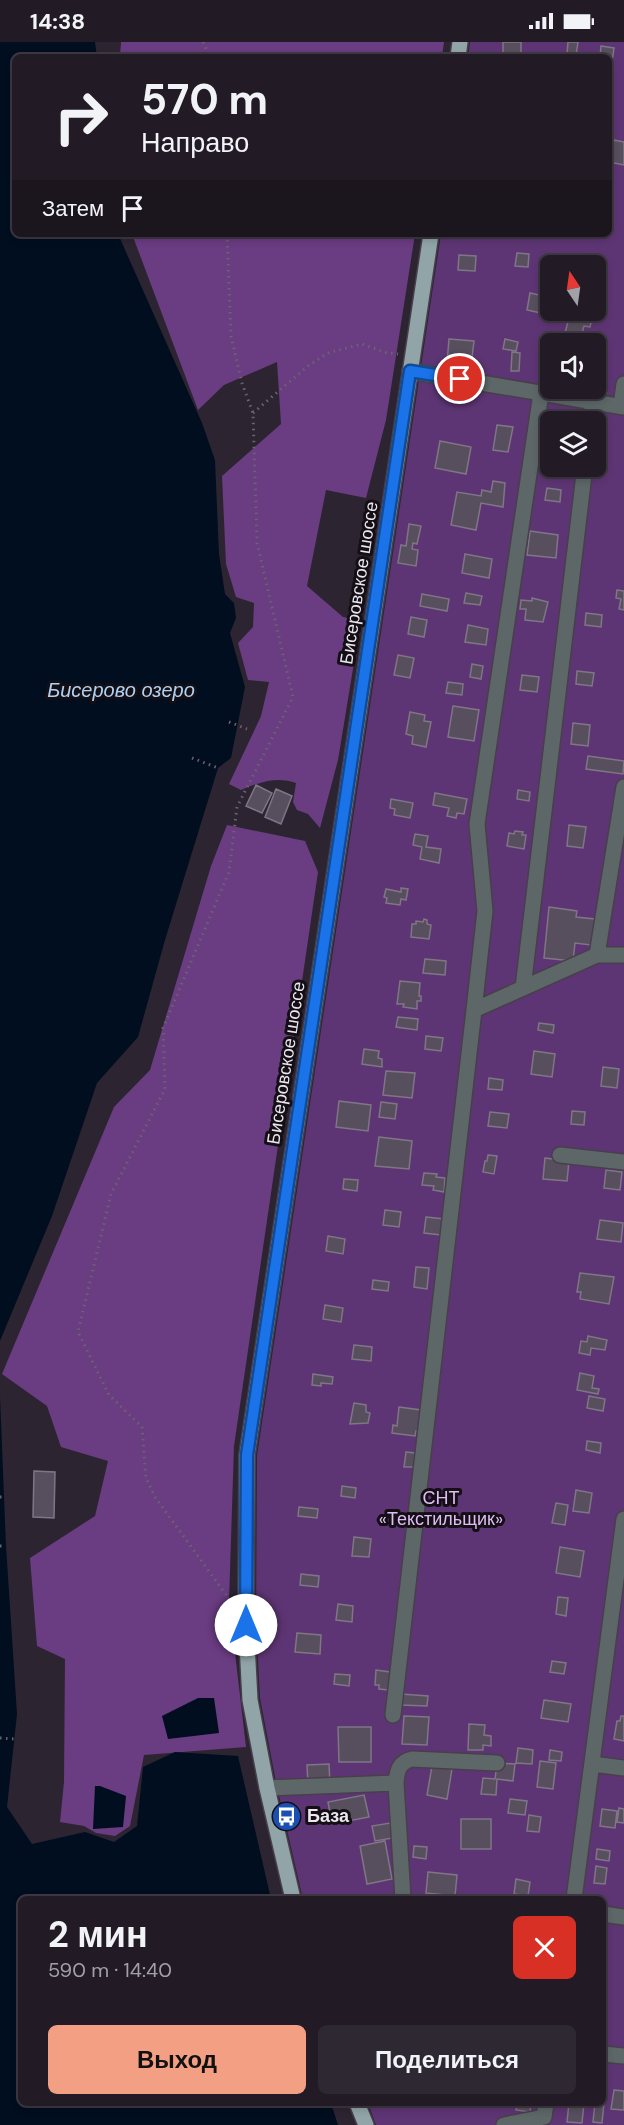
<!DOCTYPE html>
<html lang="ru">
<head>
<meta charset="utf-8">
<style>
  :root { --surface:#221b26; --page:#2e2832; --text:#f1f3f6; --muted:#a2a1a7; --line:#3f3943; --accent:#f39f84 }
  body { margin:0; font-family:"DM Sans",sans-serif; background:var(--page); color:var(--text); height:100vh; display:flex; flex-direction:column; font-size:22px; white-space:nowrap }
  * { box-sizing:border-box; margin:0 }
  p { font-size:20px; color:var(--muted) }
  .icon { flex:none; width:33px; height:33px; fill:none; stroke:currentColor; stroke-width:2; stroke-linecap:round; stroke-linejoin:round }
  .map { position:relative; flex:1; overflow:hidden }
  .drawer { position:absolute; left:18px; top:1854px; width:588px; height:210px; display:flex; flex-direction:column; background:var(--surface); border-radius:9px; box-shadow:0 3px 9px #0003,0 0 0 2px var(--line) }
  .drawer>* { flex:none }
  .guide { position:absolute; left:12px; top:12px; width:600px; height:183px; border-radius:9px; box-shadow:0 3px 9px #0003,0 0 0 2px var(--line); background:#221b26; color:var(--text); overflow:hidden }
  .needle { width:39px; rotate:347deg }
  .tools { position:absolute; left:540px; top:213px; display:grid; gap:12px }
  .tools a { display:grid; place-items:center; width:66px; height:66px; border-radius:9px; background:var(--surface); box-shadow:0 3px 9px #0003,0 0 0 2px var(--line); font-size:30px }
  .pin { position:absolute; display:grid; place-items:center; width:51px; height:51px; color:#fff; margin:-26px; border:3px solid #fff; border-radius:50%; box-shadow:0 2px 6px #0007 }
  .me { position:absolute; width:66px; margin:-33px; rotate:0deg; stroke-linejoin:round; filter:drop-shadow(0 0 4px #0008) }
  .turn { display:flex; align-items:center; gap:21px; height:126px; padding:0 30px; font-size:27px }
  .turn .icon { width:78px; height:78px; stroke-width:2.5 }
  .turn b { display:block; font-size:42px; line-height:51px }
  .then { display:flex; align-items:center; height:57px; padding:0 30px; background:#0003; gap:12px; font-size:22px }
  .round { display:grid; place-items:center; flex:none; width:63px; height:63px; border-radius:9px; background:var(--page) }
  .summary { display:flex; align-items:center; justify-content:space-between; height:102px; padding:0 30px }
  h1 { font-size:36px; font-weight:700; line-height:45px }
  .button { display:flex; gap:12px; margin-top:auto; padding:12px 30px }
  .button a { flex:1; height:69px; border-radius:9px; background:var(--accent); color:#111; font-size:24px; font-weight:700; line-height:69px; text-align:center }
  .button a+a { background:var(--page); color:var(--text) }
  .status { display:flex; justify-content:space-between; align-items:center; height:42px; padding:0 30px; background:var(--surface); direction:ltr }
  .status svg { height:16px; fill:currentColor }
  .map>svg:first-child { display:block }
  .green { fill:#5e3574; fill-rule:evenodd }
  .forest { fill:#6a3c82 }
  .water { fill:#000e20 }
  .building { fill:#584f5e; stroke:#7f7586; stroke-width:1.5 }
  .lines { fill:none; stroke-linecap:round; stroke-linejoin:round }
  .minor-casing { stroke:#483f4c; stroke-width:18 }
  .major-casing { stroke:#483f4c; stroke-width:18 }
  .path { stroke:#6b6370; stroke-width:3; stroke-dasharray:1.5 4.5; stroke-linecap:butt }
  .minor { stroke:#5d6768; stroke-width:15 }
  .major { stroke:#91a5a8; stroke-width:15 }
  .route-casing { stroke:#114b97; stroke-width:15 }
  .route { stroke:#1a73e8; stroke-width:10 }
  .labels { text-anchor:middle; stroke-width:6; stroke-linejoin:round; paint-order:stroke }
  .street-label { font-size:18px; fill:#ebe6ef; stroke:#130f15 }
  .park-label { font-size:18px; fill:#e0bbf6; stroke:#130f15 }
  .poi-label { font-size:18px; font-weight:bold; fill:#ebe6ef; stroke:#130f15; text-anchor:start }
  .water-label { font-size:20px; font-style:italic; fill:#afd1f3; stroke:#130f15 }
</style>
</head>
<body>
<div class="status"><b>14:38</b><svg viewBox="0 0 49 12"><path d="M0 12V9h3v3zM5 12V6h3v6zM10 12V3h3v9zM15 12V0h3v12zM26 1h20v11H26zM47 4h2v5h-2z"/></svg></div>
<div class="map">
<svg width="624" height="2083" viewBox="0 0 624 2083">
  <rect width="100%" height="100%" fill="#2d2432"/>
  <path class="green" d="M 470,0 L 624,0 L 624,2083 L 376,2083 L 368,2061 L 603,2061 L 603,1857 L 303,1857 L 277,1745 L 260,1656 L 256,1582 L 257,1414 L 441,192 L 609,192 L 609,15 L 468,15 ZM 550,224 L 596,224 L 596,268 L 550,268 ZM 550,302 L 596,302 L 596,346 L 550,346 ZM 550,380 L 596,380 L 596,424 L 550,424 Z"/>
  <path class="forest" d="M 121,0 L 444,0 L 442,15 L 120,15 Z
    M 132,192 L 415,192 L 386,378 L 366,456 L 326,448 L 307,544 L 343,575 L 361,578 L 338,718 L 320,786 L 308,772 L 297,768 L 293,760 L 296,741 C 278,734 259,740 241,748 L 229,742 L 261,674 L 269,640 L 248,638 L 238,601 L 253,585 L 254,561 L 236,555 L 226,522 L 222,434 L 281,382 L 277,320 L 224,343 L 198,368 Z
    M 227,783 L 305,799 L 318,830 L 234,1404 L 229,1559 L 246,1705 L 144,1713 L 130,1784 L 115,1794 L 96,1791 L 84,1784 L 60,1780 L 64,1740 L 65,1617 L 37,1604 L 30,1516 L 95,1474 L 108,1419 L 61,1405 L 47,1364 L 2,1332 L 114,1065 L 150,1028 L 211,824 Z"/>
  <path class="water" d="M 0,0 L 95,0 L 97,15 L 15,15 L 15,192 L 118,192 L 202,381 L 215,418 L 219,512 L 225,552 L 234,561 L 236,576 L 230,591 L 245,645 L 231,716 L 218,726 L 165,898 L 138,995 L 97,1041 L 52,1174 L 0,1299 Z
    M 0,1354 L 6,1504 L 17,1672 L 7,1765 L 32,1802 L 85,1790 L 114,1800 L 137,1784 L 143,1725 L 175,1710 L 238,1714 L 271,1857 L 21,1857 L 21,2061 L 331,2061 L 338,2083 L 0,2083 Z
    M 198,1656 L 214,1656 L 219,1691 L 168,1697 L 162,1674 Z
    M 95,1744 L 100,1744 L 126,1754 L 123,1785 L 93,1787 Z"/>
  <path class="building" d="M 503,0 L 521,0 L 521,11 L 503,11 Z
    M 568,0 L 578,0 L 576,13 L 567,12 Z
    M 601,4 L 614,6 L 612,20 L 609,19 L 609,15 L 600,15 Z
    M 614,98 L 624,100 L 624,123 L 609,120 Z
    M 517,211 L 529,212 L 528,225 L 515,224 Z
    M 459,213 L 476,214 L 475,229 L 458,228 Z
    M 596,225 L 607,228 L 601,253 L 596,252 Z
    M 530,251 L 544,254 L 541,271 L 527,268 Z
    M 571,268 L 594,268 L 590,285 L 584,284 L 581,295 L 565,291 Z
    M 449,297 L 474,299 L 471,324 L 447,321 Z
    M 505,297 L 518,300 L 516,309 L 503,307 Z
    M 512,310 L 520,311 L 519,329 L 511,329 Z
    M 605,331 L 607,351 L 578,353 L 577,346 L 596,346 L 596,332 Z
    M 497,383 L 513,385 L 508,410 L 493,408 Z
    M 440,399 L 471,405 L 466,432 L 435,426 Z
    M 493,439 L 505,441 L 503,465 L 481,461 L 476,488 L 451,483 L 457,450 L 481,454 L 482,448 L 491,450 Z
    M 547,446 L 561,448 L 560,460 L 545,458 Z
    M 409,482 L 421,484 L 417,502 L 413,501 L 412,507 L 418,508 L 416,524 L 398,521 L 401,503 L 406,504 Z
    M 530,489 L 558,493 L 556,516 L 527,513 Z
    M 465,512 L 492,517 L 489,536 L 462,531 Z
    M 617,548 L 624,549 L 624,568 L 619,567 L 621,557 L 616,556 Z
    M 466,551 L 482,554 L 480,563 L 464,561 Z
    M 422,552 L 449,557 L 447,569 L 420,564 Z
    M 532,556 L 548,560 L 543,580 L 525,578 L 526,567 L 520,567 L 521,558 L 532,559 Z
    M 586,571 L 602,573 L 601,585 L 585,583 Z
    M 411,575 L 427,578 L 424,595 L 408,592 Z
    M 468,583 L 488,587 L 486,603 L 465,600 Z
    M 398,613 L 414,616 L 410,636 L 394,633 Z
    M 472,622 L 483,624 L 481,637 L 470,635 Z
    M 577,629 L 594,631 L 592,644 L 576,642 Z
    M 522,633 L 539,635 L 537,650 L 520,648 Z
    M 448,640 L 463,642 L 462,653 L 446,651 Z
    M 453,664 L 479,668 L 474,699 L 448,695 Z
    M 410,670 L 425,673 L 424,679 L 431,680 L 426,705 L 412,702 L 413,694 L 406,692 Z
    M 573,681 L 590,683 L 588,704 L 571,702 Z
    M 588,714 L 624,719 L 623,732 L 586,727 Z
    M 256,743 L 272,751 L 262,771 L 246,764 Z
    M 276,747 L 292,754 L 281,782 L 265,775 Z
    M 518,748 L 530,750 L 529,759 L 517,757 Z
    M 435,751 L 467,757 L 464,772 L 457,771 L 456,776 L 447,774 L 449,766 L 433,763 Z
    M 391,757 L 413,761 L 410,776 L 394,773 L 395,767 L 390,766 Z
    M 569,783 L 586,785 L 583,806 L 567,804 Z
    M 515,789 L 523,790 L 522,793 L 526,793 L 524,807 L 507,804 L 509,791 L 514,792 Z
    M 415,792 L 428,794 L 426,805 L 441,807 L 439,821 L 420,817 L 422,805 L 413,803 Z
    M 401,846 L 408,847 L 406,858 L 401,857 L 400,863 L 386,861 L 387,856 L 384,855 L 386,847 L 401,850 Z
    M 549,865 L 577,869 L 576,875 L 595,877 L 591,903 L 575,901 L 573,919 L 544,916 Z
    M 424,877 L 427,878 L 427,882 L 431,883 L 429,897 L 411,895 L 412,882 L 416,882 L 416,879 L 423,880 Z
    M 425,917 L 446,919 L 445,933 L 423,931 Z
    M 400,939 L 420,941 L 419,954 L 421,954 L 421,959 L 417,959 L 417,967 L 403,965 L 404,962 L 397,962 Z
    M 398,975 L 418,977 L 417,988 L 396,985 Z
    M 539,981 L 554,983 L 553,991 L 538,988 Z
    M 426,994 L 443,996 L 441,1009 L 425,1007 Z
    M 364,1007 L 379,1009 L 378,1016 L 382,1017 L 382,1025 L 362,1022 Z
    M 534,1009 L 555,1012 L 552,1035 L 531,1032 Z
    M 603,1025 L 619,1027 L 617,1046 L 601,1044 Z
    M 386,1029 L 415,1031 L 412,1056 L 383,1053 Z
    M 489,1036 L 503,1038 L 502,1048 L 488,1047 Z
    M 339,1059 L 371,1063 L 368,1089 L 336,1085 Z
    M 381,1060 L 397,1062 L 395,1077 L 379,1075 Z
    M 572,1069 L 585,1070 L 584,1083 L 571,1082 Z
    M 490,1070 L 509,1072 L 507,1086 L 488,1084 Z
    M 379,1095 L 412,1099 L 409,1127 L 375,1124 Z
    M 488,1113 L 497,1114 L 494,1132 L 483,1130 L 485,1119 L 487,1119 Z
    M 545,1116 L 569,1119 L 567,1139 L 543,1137 Z
    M 606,1128 L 622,1130 L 620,1148 L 604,1146 Z
    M 424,1131 L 437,1132 L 436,1135 L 445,1136 L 444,1150 L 433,1148 L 434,1144 L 422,1143 Z
    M 344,1137 L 358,1138 L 357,1149 L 343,1147 Z
    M 385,1168 L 401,1170 L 399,1185 L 383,1183 Z
    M 426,1175 L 444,1177 L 441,1193 L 424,1191 Z
    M 600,1178 L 623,1181 L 621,1200 L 597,1197 Z
    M 328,1194 L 345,1197 L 343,1212 L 326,1209 Z
    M 416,1225 L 429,1226 L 427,1247 L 414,1245 Z
    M 580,1231 L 614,1235 L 609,1262 L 580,1257 L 581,1250 L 577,1250 Z
    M 373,1238 L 389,1240 L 388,1249 L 372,1247 Z
    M 325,1263 L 343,1266 L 341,1280 L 323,1277 Z
    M 588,1294 L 607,1298 L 605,1308 L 591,1306 L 590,1313 L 579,1311 L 581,1299 L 587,1300 Z
    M 354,1303 L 372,1305 L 371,1319 L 352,1317 Z
    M 580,1331 L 594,1334 L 592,1346 L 599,1347 L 598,1352 L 577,1348 Z
    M 313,1332 L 333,1335 L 332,1342 L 321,1341 L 321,1344 L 312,1343 Z
    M 589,1354 L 605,1357 L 603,1369 L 587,1366 Z
    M 354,1361 L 366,1363 L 366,1370 L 370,1371 L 368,1381 L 350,1382 Z
    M 399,1365 L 421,1368 L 418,1389 L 416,1389 L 415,1394 L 392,1391 L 393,1383 L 397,1384 Z
    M 587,1399 L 601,1401 L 600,1411 L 586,1408 Z
    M 406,1410 L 415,1411 L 414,1425 L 404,1425 Z
    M 34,1429 L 55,1430 L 54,1476 L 33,1475 Z
    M 342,1444 L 356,1446 L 355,1456 L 341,1454 Z
    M 576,1448 L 592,1451 L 589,1471 L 573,1469 Z
    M 556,1461 L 568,1463 L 565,1483 L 552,1481 Z
    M 299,1465 L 318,1467 L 317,1476 L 298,1474 Z
    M 354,1495 L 371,1497 L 369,1515 L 352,1514 Z
    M 560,1505 L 584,1509 L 580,1535 L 556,1531 Z
    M 301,1532 L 319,1534 L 318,1545 L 300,1543 Z
    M 558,1555 L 568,1556 L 566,1574 L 556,1572 Z
    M 338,1562 L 353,1564 L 352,1580 L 336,1578 Z
    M 297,1591 L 321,1593 L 320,1612 L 295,1610 Z
    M 552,1619 L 566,1621 L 564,1632 L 550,1630 Z
    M 376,1628 L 390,1630 L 388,1648 L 379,1647 L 379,1643 L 375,1643 Z
    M 335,1632 L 350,1633 L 349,1644 L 334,1642 Z
    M 401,1652 L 428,1654 L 427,1664 L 401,1663 Z
    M 544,1658 L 571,1662 L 568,1680 L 541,1676 Z
    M 404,1674 L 429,1675 L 427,1703 L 402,1702 Z
    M 621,1674 L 624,1674 L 624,1699 L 614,1697 L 617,1679 L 620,1679 Z
    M 469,1682 L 485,1683 L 484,1693 L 491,1694 L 491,1704 L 483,1703 L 483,1708 L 468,1708 Z
    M 338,1685 L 371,1685 L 371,1720 L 339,1720 Z
    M 518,1706 L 533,1708 L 532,1722 L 516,1721 Z
    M 550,1708 L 562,1710 L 561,1719 L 549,1718 Z
    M 540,1719 L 556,1721 L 553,1747 L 537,1745 Z
    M 497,1721 L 515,1722 L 513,1739 L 497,1737 L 496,1753 L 481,1752 L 483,1736 L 495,1737 Z
    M 329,1722 L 330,1741 L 308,1742 L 307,1723 Z
    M 432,1724 L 452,1727 L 447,1757 L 427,1753 Z
    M 364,1753 L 369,1775 L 332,1782 L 328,1760 Z
    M 510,1757 L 527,1759 L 525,1773 L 508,1771 Z
    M 619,1766 L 624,1767 L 624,1781 L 617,1780 Z
    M 602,1767 L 617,1769 L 615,1786 L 600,1784 Z
    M 529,1773 L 541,1775 L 539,1790 L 527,1789 Z
    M 461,1777 L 491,1777 L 491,1807 L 461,1807 Z
    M 390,1781 L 393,1796 L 375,1799 L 372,1784 Z
    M 385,1799 L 392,1837 L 367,1842 L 360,1804 Z
    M 414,1804 L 427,1805 L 426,1817 L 413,1815 Z
    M 597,1807 L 610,1809 L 609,1819 L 596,1817 Z
    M 596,1824 L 607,1826 L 605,1842 L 594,1841 Z
    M 428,1830 L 457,1833 L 455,1854 L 426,1851 Z
    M 516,1837 L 530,1840 L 528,1854 L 514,1852 Z
    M 614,2048 L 624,2049 L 624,2068 L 611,2067 Z
    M 518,2061 L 531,2061 L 530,2070 L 516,2068 Z
    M 569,2061 L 584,2061 L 582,2081 L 567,2080 Z
    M 595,2061 L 604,2061 L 602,2081 L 593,2080 Z"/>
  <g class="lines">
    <defs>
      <path id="minor" d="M 410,329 L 624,365
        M 621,364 L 624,342
        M 590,380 L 593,359
        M 624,745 L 597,913 L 624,913
        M 523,946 L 585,424
        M 474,968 L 485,869 L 477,782 L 541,351
        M 560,1113 L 624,1120
        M 393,1673 L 474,968 L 597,913
        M 592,1722 L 624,1726
        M 396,1741 C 397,1729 399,1720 412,1717 L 497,1721
        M 267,1746 L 396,1741 L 403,1857
        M 574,1857 L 624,1477
        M 603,1872 L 624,1875
        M 603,2012 L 624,2014
        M 504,2083 L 544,2075 L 546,2061"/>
      <path id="major" d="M 458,15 L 460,0
        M 293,1857 L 267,1746 L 250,1658 L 246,1583 L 247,1413 L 431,192
        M 357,2061 L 366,2083"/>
    </defs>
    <use href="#minor" class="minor-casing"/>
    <use href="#major" class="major-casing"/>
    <path class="path" d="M 203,0 L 210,15
      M 227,192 L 231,294 L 242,341 L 253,371 L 257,501 L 293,655 L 237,765 L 229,830 L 163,986 L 165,1047 L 111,1152 L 78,1290 L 109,1353 L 142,1385 L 146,1436 L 155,1455 L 232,1561
      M 253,371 L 308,324 L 328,311 L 362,302 L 387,311 L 398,312
      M 229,680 L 247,687
      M 192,716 L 218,726
      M 0,1455 L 4,1455
      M 0,1504 L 6,1504
      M 0,1696 L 15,1697"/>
    <use href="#minor" class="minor"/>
    <use href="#major" class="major"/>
  </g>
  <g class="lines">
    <defs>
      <path id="route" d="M 246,1583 L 247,1413 L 410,329 L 460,337"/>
    </defs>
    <use href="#route" class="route-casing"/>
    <use href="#route" class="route"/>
  </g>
  <defs>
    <symbol id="bus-disc" viewBox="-11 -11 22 22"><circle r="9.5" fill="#1a4fb4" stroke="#130f15"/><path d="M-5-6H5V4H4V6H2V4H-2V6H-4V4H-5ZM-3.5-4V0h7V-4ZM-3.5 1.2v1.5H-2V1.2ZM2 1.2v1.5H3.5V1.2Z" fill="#fff"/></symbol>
  </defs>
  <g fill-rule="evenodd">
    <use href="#bus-disc" x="270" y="1758" width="33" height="33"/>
  </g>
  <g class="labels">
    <g class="street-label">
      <text transform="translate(359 541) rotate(-81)" y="6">Бисеровское шоссе</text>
      <text transform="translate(286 1021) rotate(-81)" y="6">Бисеровское шоссе</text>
    </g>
    <g class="park-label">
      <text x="441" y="1462">СНТ<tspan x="441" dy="21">«Текстильщик»</tspan></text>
    </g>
    <g class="poi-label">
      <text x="307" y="1780">База</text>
    </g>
    <g class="water-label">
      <text x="121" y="655">Бисерово озеро</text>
    </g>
  </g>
</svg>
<div class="tools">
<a><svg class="needle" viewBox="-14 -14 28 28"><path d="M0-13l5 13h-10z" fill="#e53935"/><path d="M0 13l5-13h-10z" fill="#a2a1a7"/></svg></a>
<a><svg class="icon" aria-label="sound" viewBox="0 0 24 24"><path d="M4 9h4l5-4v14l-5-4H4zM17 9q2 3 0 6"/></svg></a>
<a><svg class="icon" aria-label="layers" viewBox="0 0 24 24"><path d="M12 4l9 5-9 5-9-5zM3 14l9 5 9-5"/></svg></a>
</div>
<div class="pin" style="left:460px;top:337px;background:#d93025"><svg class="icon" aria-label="arrive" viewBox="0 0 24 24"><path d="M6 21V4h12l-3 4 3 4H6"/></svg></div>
<svg class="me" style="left:246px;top:1583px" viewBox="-20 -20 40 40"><circle r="19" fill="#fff"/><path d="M0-13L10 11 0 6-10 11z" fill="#1a73e8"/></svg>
<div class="guide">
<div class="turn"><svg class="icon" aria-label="right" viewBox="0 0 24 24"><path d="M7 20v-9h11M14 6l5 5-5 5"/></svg><div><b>570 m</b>Направо</div></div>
<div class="then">Затем<svg class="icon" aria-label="arrive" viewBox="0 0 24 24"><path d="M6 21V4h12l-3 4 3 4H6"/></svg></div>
</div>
<section class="drawer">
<div class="summary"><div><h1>2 мин</h1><p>590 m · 14:40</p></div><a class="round" style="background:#d93025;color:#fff"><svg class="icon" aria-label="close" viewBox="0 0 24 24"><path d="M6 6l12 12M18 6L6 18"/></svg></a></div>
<div class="button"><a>Выход</a><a>Поделиться</a></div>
</section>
</div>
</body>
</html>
